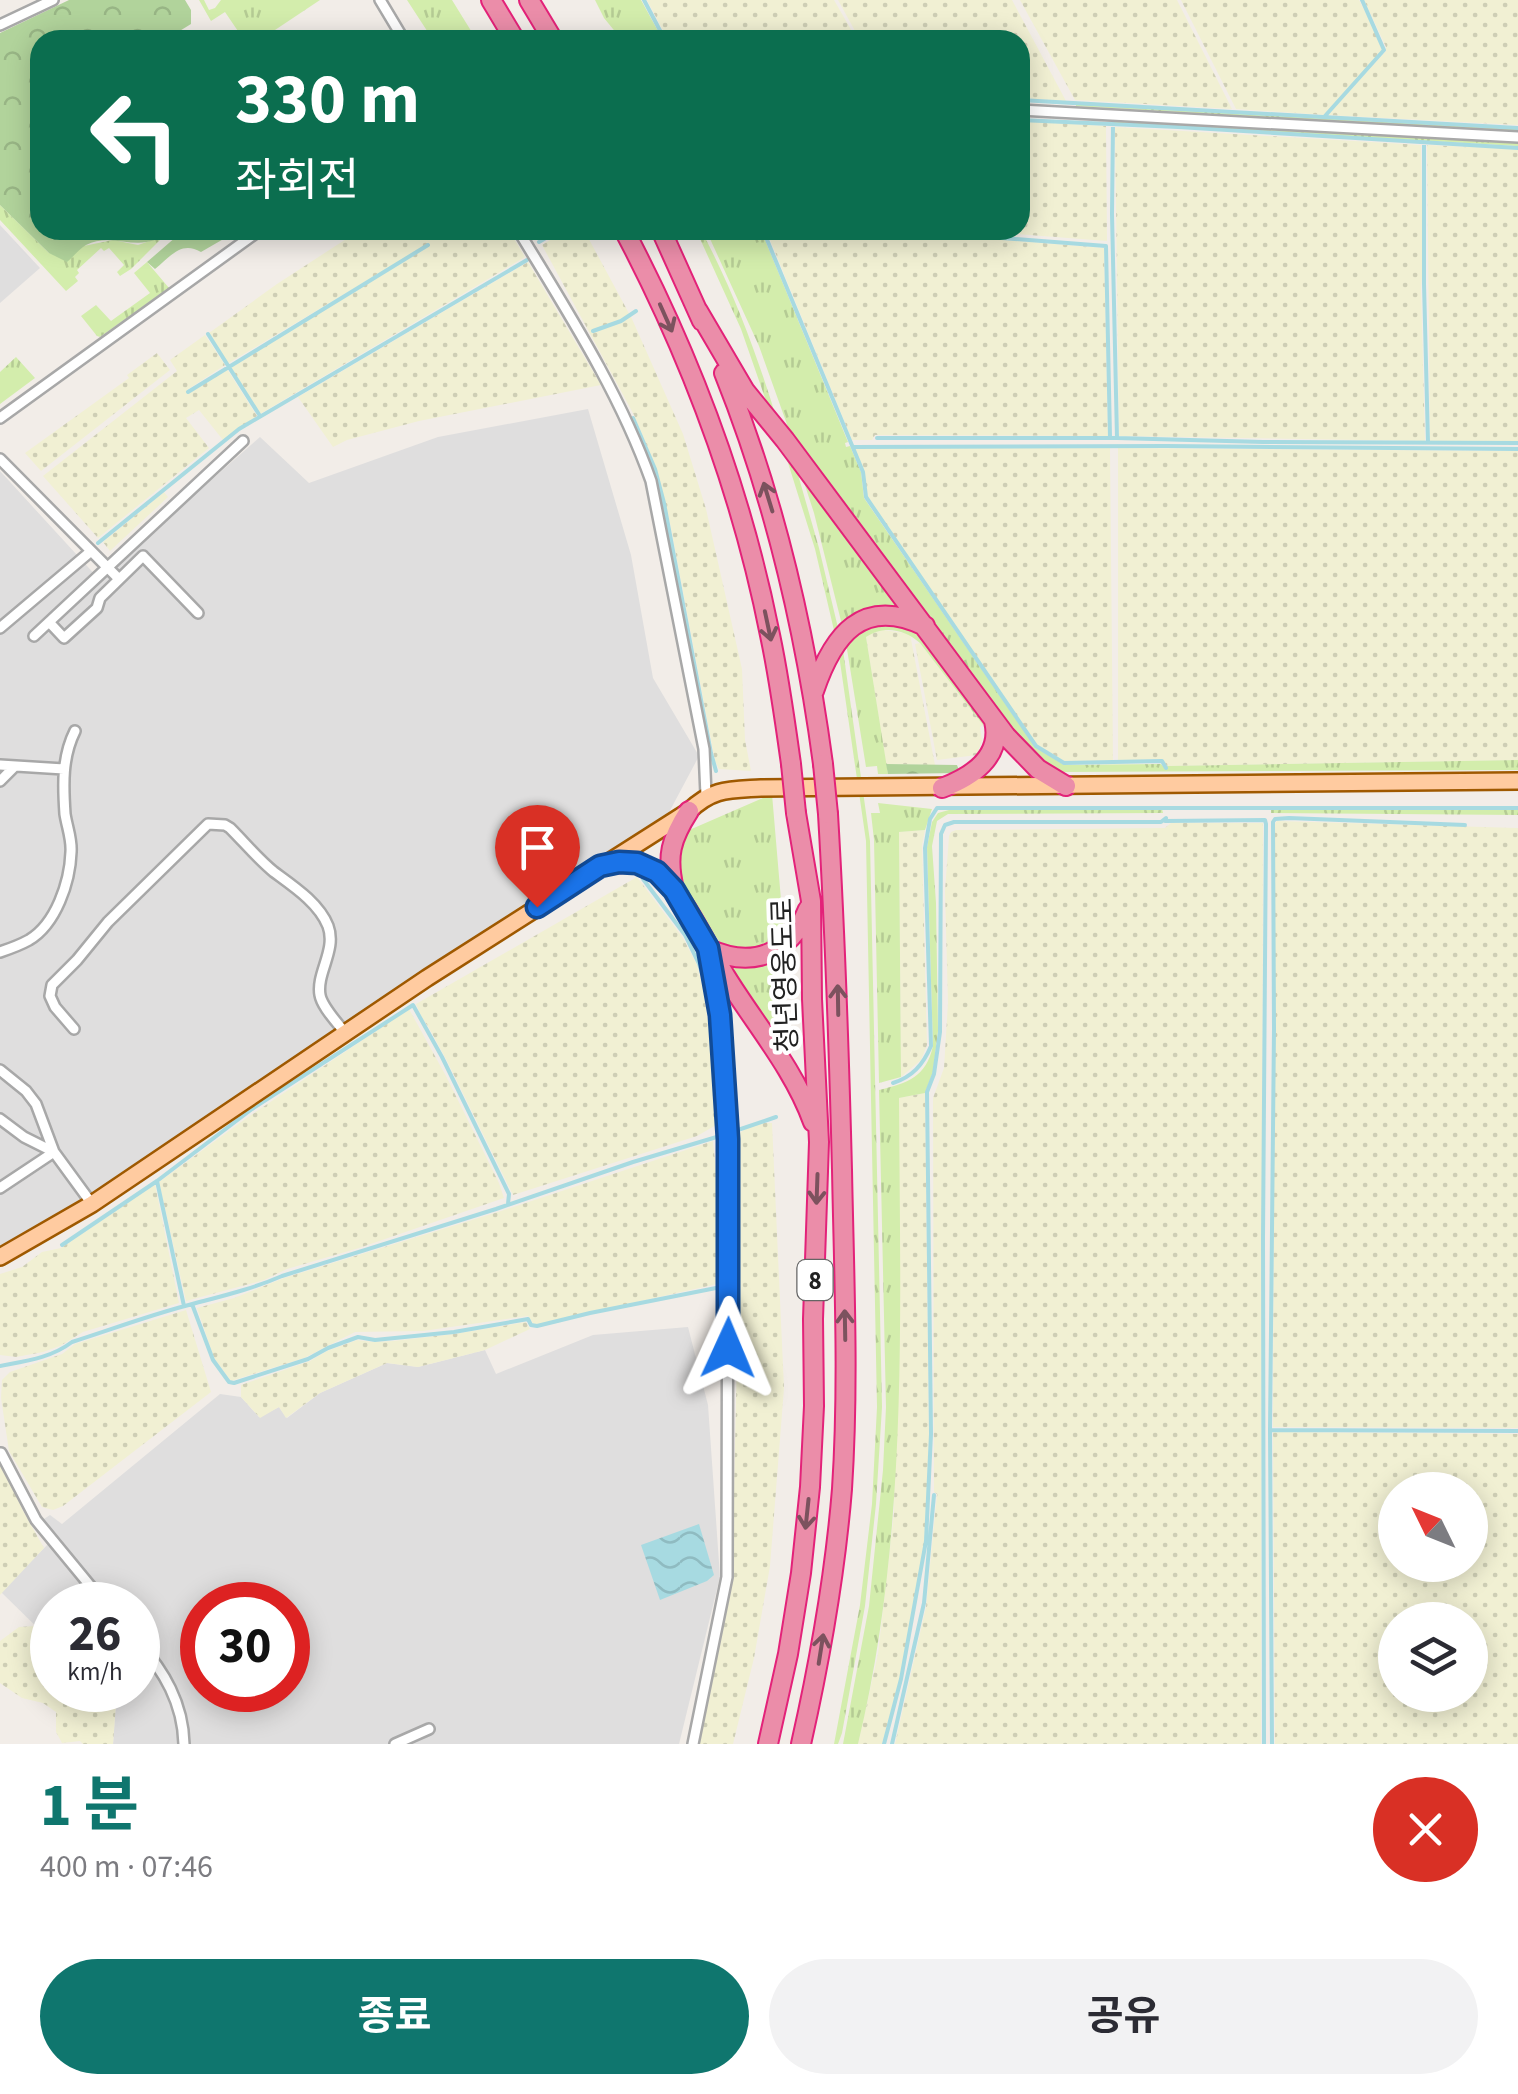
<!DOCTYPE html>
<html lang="ko">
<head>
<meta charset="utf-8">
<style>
  :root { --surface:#fff; --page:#f2f2f3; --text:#2b2b33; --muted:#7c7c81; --accent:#0f766e }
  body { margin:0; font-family:"Source Sans 3","Noto Sans KR",sans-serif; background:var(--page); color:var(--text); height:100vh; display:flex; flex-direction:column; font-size:38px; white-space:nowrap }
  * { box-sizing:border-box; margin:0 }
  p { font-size:32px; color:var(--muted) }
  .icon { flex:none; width:55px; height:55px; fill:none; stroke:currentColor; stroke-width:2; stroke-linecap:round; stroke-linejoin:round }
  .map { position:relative; height:1744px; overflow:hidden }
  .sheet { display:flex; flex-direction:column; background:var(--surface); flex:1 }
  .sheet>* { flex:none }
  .banner { position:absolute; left:30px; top:30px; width:1000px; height:210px; border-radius:30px; box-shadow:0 5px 25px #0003; background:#0b6e4f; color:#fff; overflow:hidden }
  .needle { width:65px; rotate:313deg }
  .buttons { position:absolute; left:1378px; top:1472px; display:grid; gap:20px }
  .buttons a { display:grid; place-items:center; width:110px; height:110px; border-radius:50%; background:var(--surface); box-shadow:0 5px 25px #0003; font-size:50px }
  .speed { position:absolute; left:30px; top:1582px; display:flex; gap:20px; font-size:50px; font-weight:700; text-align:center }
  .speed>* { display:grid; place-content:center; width:130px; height:130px; border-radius:50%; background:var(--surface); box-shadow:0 5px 25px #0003; line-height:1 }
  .speed small { font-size:25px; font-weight:400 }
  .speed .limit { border:15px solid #d22; background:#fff; color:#111 }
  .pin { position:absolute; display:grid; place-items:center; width:85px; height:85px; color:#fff; margin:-102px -42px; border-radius:50% 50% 50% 0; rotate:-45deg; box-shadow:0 0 10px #0007 }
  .pin .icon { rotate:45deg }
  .me { position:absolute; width:110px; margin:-55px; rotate:1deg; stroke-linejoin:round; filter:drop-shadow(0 0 8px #0008) }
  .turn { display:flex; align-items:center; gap:35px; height:210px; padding:0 40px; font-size:45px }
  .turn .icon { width:130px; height:130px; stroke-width:2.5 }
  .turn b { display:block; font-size:70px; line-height:85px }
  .round { display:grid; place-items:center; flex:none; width:105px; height:105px; border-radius:52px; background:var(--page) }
  .summary { display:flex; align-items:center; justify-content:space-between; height:170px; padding:0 40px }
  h1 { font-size:60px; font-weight:700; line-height:75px; color:var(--accent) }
  .button { display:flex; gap:20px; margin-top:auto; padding:20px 40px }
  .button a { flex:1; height:115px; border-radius:60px; background:var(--accent); color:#fff; font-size:40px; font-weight:700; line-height:115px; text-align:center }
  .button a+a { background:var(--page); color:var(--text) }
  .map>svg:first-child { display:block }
  .residential { fill:#dfdede; fill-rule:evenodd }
  .farmland { fill:url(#farmland-dots); fill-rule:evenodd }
  .grass { fill:url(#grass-tufts) }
  .forest { fill:url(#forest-crowns) }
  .water { fill:url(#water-waves) }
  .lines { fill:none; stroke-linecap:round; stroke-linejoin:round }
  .stream { stroke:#a7dae1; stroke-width:4 }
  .street-casing { stroke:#a8a8a8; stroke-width:14 }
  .primary-casing { stroke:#9f5900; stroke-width:20 }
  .highway-casing { stroke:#e32279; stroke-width:22 }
  .street { stroke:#fff; stroke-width:9 }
  .primary { stroke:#ffcba0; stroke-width:15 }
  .highway { stroke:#eb8da9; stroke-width:18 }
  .highway-bridge-casing { stroke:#e32279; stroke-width:22; stroke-linecap:butt }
  .highway-bridge { stroke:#eb8da9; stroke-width:18 }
  .oneway { stroke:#7c525e }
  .route-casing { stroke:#114b97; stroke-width:25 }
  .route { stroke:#1a73e8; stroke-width:18 }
  .labels { text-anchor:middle; stroke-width:8; stroke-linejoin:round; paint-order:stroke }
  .shield { fill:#fff; stroke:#646464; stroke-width:2.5 }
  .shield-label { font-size:25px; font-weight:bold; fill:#212121 }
  .street-label { font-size:28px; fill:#212121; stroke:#fff }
</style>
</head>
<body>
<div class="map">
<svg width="1518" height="1744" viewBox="0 0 1518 1744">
  <defs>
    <pattern id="farmland-dots" width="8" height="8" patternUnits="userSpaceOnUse" patternTransform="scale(2.5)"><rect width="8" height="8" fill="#f1f0d3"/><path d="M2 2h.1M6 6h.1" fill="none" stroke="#ceceb5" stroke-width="1.8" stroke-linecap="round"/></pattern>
    <pattern id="grass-tufts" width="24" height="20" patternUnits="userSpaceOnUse" patternTransform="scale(2.5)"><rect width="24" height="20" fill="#d3edac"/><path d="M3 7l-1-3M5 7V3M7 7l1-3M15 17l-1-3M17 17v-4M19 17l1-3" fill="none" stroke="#b5cb94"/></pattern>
    <pattern id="forest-crowns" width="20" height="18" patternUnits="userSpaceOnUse" patternTransform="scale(2.5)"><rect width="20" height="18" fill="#b1d39b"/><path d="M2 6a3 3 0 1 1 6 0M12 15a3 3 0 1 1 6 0" fill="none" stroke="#98b585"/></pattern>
    <pattern id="water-waves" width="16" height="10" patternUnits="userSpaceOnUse" patternTransform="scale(2.5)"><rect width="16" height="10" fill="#a7dae1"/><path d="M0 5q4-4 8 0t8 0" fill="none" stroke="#8fbbc1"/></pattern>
  </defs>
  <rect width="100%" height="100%" fill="#f2ede8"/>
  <path class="residential" d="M 0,225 L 40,268 L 0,303 Z
    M 588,409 L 631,555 L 653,678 L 699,756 L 666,818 L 63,1214 L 0,1250 L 0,471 L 99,579 L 260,437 L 309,483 L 438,437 Z
    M 688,1327 L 708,1405 L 720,1577 L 679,1744 L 113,1744 L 117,1690 L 138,1690 L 138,1605 L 52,1605 L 52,1642 L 1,1592 L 54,1538 L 41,1521 L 50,1515 L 62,1524 L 220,1394 L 241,1397 L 259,1417 L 279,1407 L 287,1418 L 320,1393 L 387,1363 L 418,1367 L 485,1350 L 496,1374 L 593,1335 ZM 202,1605 L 288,1605 L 288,1690 L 202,1690 Z"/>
  <path class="farmland" d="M 647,0 L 834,0 L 857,40 L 668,40 Z
    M 838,0 L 1012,0 L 1066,101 L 1020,98 L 1020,40 L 860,40 Z
    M 1020,0 L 1177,0 L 1232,109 L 1075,100 Z
    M 1181,0 L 1359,0 L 1384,49 L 1324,115 L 1236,109 Z
    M 1364,0 L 1518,0 L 1518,125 L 1327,115 L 1386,51 L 1386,47 Z
    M 1020,121 L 1106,126 L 1107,241 L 965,230 L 1020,230 Z
    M 1115,127 L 1421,145 L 1423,263 L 1421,289 L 1425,441 L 1119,436 Z
    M 1427,145 L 1518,149 L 1518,441 L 1430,441 Z
    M 360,230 L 509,230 L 525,257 L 260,414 L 229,367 L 430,245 L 428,244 L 227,364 L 209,333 L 277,284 Z
    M 566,230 L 584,230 L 632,319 L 683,434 L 706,509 L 742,669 L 745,740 L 751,771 L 719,769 L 715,761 L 670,523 L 656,467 L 634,415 L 542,245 Z
    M 766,230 L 885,230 L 1104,248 L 1108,436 L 875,435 L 872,440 L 852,440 Z
    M 528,262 L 601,385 L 419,421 L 347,440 L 333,447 L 298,397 Z
    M 205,335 L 225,365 L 187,390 L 187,393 L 227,369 L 257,416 L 223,440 L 199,410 L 186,418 L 209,448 L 98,538 L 43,476 L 177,371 L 170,360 Z
    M 157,353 L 170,370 L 41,471 L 25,453 L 129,378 L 127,375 Z
    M 1110,447 L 1113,761 L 1064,761 L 1037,745 L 867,497 L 864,471 L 854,448 Z
    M 1118,448 L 1518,451 L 1518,760 L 1167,766 L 1162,759 L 1118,761 Z
    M 164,492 L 168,497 L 110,551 L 103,542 Z
    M 884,630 L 910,634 L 935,765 L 886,764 L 866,637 L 871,633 Z
    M 920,643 L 983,725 L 980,727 L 982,740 L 977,755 L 937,760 L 915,644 Z
    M 1277,821 L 1518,828 L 1518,1428 L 1273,1427 L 1275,824 Z
    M 1171,823 L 1263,823 L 1261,1744 L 895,1744 L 926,1607 L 937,1494 L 934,1492 L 933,1098 L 944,1068 L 948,1003 L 945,891 L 949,836 L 951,832 L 956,830 L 1165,828 Z
    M 925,830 L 922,845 L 927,1045 L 921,1060 L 901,1077 L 899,832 Z
    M 637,877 L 683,938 L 697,965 L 703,989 L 712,1047 L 718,1124 L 697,1136 L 513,1195 L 447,1061 L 429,1028 L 421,1016 L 416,1004 Z
    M 409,1009 L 446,1076 L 499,1183 L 504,1198 L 359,1248 L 287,1269 L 264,1280 L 186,1301 L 159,1182 L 248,1117 Z
    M 925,1093 L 929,1441 L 925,1542 L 900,1678 L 882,1744 L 858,1744 L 878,1654 L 894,1513 L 899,1098 Z
    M 760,1123 L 772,1123 L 784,1388 L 770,1566 L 754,1658 L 733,1744 L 698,1744 L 732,1582 L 737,1356 L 734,1138 L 746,1128 Z
    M 713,1141 L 718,1191 L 717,1284 L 534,1325 L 528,1316 L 423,1331 L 355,1332 L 304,1358 L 231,1381 L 214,1358 L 197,1308 L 234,1298 L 284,1278 L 498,1212 Z
    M 155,1184 L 179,1303 L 83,1332 L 60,1346 L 43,1352 L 16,1357 L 0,1355 L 0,1274 L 22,1267 L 42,1252 L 61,1248 Z
    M 186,1310 L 211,1392 L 63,1506 L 53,1510 L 42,1507 L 9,1451 L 1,1398 L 2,1380 L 10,1372 L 62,1354 L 75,1344 Z
    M 526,1322 L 530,1329 L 485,1350 L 418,1367 L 387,1363 L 320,1393 L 286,1418 L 279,1407 L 260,1418 L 241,1397 L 241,1385 L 310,1361 L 327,1351 L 357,1340 L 373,1342 L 393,1341 L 454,1334 Z
    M 1273,1432 L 1518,1434 L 1518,1744 L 1275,1744 ZM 1395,1490 L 1470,1490 L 1470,1565 L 1395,1565 ZM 1470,1620 L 1470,1695 L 1395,1695 L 1395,1620 Z
    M 0,1465 L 4,1466 L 22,1509 L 44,1548 L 0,1595 Z
    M 36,1626 L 52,1642 L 52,1690 L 117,1690 L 113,1744 L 83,1744 L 80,1741 L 62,1743 L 56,1732 L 56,1712 L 43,1703 L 22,1698 L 0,1683 L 0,1641 L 19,1627 Z"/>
  <path class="grass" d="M 199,0 L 204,0 L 209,10 L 215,8 L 221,0 L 320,0 L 260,40 L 244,40 L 225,12 L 211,21 Z
    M 407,0 L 452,0 L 473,34 L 464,40 L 433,40 Z
    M 595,0 L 641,0 L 663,40 L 622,40 L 604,18 Z
    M 1076,104 L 1518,129 L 1518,132 L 1076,106 Z
    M 1112,120 L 1518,143 L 1518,146 L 1112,123 Z
    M 0,205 L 49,253 L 113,240 L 138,245 L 164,236 L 131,269 L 120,276 L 117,272 L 124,265 L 109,248 L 104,251 L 101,248 L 77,270 L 79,273 L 75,277 L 78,281 L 66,291 L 0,220 Z
    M 696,230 L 701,230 C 733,290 757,354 777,420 L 771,415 L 741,329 Z
    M 706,230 L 761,230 L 848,442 L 845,443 L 846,447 L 850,446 L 861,472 L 864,498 L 1035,747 L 1064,765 L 1161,764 L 1165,768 L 1167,766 L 1518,760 L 1518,770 L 1063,772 L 1041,762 L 1013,733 L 789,430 L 759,346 Z
    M 147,262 L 169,288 L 100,337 L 97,336 L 81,316 L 96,305 L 111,321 L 150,293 L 134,273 Z
    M 16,357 L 35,378 L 0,404 L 0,372 Z
    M 784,450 L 795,464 L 819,548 L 839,632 L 836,639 L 815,549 Z
    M 799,467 L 909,613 L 843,629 L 814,513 Z
    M 872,623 L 915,627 L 987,720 L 983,725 L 920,643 C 905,629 883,625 866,637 L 888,774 L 878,774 L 877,766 L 866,767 L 846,643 L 850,636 Z
    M 843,650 L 870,841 L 882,1407 L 876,1504 L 865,1606 L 842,1733 L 838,1744 L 834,1744 L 860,1605 L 872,1504 L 877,1407 L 866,841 L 839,655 Z
    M 772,794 L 784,935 C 762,955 745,951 718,945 L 719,941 C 693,903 668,879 687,831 Z
    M 878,803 L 932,809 L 925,830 L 899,832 L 901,1077 L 879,1083 L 874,840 L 871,813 L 880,813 Z
    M 1271,808 L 1518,810 L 1518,815 L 1271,813 Z
    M 1162,809 L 1163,813 L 948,814 L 937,821 L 932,846 L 936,903 L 938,1031 L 933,1072 L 925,1093 L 899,1098 C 900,1314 909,1533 858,1744 L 843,1744 L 869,1606 L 883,1470 L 886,1407 L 879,1090 C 908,1083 926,1077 933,1046 L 927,847 L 932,822 L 938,813 L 949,810 Z
    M 784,947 L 785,1053 L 725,962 Z"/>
  <path class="forest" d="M 69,0 L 185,0 L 191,10 L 191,24 L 165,40 L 40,40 L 40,230 L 170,230 C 142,257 114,230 86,245 C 79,249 73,257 67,262 L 49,253 L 0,205 L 0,33 Z
    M 184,230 L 239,230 L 201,252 C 181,240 170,257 155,269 L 147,262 Z
    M 886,764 L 957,765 L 960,773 L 888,774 Z"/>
  <path class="water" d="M 699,1524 L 714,1575 L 707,1581 L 660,1600 L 641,1545 Z"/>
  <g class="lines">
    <path class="stream" d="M 644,0 L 665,40
      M 1020,100 L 1518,128
      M 1325,116 L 1384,50 L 1362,0
      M 1020,120 L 1178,127 L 1518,148
      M 1113,124 L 1112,214 L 1117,438
      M 1424,143 L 1424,284 L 1428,443
      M 763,230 L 863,472 L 866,497 L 1036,746 L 1064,763 L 1162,761 L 1166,768
      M 897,230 L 1106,246 L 1110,437
      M 539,242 L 559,230
      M 593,331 L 621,321 L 636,311
      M 208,334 L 260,416
      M 188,392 L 428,245
      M 633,418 L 655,469 L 664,503 L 711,753 L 716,771
      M 877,438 L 1117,438 L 1263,442 L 1518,443
      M 853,447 L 1166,446 L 1518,449
      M 98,543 L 239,429 L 527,260
      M 1165,821 L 1265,820 L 1266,824 L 1263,1238 L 1264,1744
      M 893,1083 C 912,1077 923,1065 931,1046 L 925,848 L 930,819 L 937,808 L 1518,808
      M 729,1133 L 776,1117
      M 157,1181 L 184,1306
      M 62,1245 L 157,1181 L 252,1109 L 413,1005 L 442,1057 L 509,1194 L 508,1204
      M 192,1304 L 213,1360 L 229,1382 L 234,1383 L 308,1359 L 328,1348 L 358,1337 L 375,1340 L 454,1332 L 528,1319 L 531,1325 L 537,1326 L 590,1313 L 721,1287 L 721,1121 L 709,995 L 699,964 L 685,935 L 643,879
      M 0,1366 C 26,1361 51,1358 72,1342 C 110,1330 147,1316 185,1306 C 218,1297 250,1290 282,1276 L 496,1209 L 633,1162 L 720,1136
      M 1270,1430 L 1518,1431
      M 884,1744 L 901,1679 L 926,1541 L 931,1434 L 927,1092 L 934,1074 L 940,1032 L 941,834 L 945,825 L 954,822 L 1161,822 L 1166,818
      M 892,1744 L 924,1603 L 934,1495
      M 1272,1744 L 1270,1430 L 1274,1029 L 1273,822 L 1275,819 L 1289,818 L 1465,825"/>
    <defs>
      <path id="street" d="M 380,0 L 404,40
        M 0,25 L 53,0
        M 1020,110 L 1518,137
        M 518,230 C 567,311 619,391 651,481 L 704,749 L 706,795
        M 0,418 L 260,230
        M 0,459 L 119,579
        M 49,622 L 64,638 L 97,608 L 100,598 L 143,556 L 198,613
        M 0,628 L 90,552
        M 34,636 L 243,441
        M 0,765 L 64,769
        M 0,781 L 15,766
        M 0,952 C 9,949 20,945 29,940 C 56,924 70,882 71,852 C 72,839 67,827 65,814 C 63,785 62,757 75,731
        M 74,1029 L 55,1007 L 50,996 L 52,985 L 77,960 L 108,922 L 208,824 L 225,825 L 230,828 C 245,843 258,859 274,872 C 293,886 319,903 328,926 C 337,950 316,973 320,995 C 322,1007 337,1022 345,1033
        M 0,1070 L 26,1091 L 36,1104 L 54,1152 L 92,1204
        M 0,1119 L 24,1137 L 54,1152
        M 0,1188 L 54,1152
        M 1,1453 L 36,1520 L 106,1605
        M 138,1642 C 164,1671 183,1703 184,1744
        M 395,1744 L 429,1729
        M 693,1744 L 727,1577 L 728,1139 L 719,1015 L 709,956"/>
      <path id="primary" d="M 0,1257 L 92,1204 L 427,978 L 689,811 C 713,788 729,790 761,788 L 1518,781"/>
      <path id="highway" d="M 491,0 L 515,40
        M 529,0 L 553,40
        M 624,230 C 691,357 742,494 770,635 C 779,677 785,721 791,764
        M 661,230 L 702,321
        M 698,311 L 745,391 L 785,440 L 1006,736 L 1038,769 L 1066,786
        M 724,373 C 775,500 805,629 823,764
        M 814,691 C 833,635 862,596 925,626
        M 942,788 C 971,777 1003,757 994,721
        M 600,866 C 621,862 640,860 658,874 C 684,894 707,947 726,977 C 755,1024 794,1069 813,1122
        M 674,889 C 666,856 671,839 689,811
        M 709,949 C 753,969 790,954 808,909
        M 768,1744 L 788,1654 L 801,1573 L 810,1487 L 814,1406 L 813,1319 L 819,1142 L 812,999 L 811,901 L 796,813
        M 801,1744 C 820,1660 835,1575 842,1489 C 849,1383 844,1276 842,1170 C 839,1051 835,932 828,814"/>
    </defs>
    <use href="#street" class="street-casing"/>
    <use href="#primary" class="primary-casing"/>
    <use href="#highway" class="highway-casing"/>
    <use href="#street" class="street"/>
    <use href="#primary" class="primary"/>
    <use href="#highway" class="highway"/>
    <defs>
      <path id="highway-bridge" d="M 791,764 L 796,813
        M 823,764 L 828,814"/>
    </defs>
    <use href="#highway-bridge" class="highway-bridge-casing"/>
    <use href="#highway-bridge" class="highway-bridge"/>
  </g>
  <defs><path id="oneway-shaft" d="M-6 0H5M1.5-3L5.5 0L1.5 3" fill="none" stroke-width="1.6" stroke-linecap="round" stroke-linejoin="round" transform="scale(2.5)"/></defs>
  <g class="oneway">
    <use href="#oneway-shaft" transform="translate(666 318) rotate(66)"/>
    <use href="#oneway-shaft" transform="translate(768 497) rotate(-107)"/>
    <use href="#oneway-shaft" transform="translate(768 626) rotate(78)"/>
    <use href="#oneway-shaft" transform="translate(838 1000) rotate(-91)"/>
    <use href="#oneway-shaft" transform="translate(817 1189) rotate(92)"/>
    <use href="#oneway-shaft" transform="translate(845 1325) rotate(-91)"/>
    <use href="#oneway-shaft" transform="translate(807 1514) rotate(96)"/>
    <use href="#oneway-shaft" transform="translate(821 1649) rotate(-81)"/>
  </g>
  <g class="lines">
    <defs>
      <path id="route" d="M 537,907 L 600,866 L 619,862 L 637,863 L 657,872 L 674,890 L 708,948 L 720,1015 L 728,1139 L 728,1348"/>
    </defs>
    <use href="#route" class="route-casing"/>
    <use href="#route" class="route"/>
  </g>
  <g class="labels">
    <rect class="shield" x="797.5" y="1260" width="35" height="40" rx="8"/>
    <g class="shield-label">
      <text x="815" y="1289">8</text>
    </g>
    <g class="street-label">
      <text transform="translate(784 975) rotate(-92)" y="10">청년영웅도로</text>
    </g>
  </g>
</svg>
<div class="buttons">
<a><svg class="needle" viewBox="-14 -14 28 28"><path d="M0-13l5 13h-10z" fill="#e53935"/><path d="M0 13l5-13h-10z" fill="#7c7c81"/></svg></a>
<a><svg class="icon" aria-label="layers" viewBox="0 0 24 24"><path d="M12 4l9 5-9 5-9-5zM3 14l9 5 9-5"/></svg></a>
</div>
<div class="speed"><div>26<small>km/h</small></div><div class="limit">30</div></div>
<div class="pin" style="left:537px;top:907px;background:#d93025"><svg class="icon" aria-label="arrive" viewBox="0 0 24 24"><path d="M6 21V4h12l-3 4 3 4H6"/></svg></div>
<svg class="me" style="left:728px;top:1348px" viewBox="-20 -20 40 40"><path d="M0-17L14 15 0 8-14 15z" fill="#1a73e8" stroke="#fff" stroke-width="4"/></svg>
<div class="banner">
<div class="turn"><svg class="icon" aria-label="left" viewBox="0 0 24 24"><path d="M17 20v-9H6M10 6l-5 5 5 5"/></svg><div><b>330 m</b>좌회전</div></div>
</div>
</div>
<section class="sheet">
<div class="summary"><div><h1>1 분</h1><p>400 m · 07:46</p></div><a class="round" style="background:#d93025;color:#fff"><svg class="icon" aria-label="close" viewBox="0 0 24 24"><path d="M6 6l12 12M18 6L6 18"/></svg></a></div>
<div class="button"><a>종료</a><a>공유</a></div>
</section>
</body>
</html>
